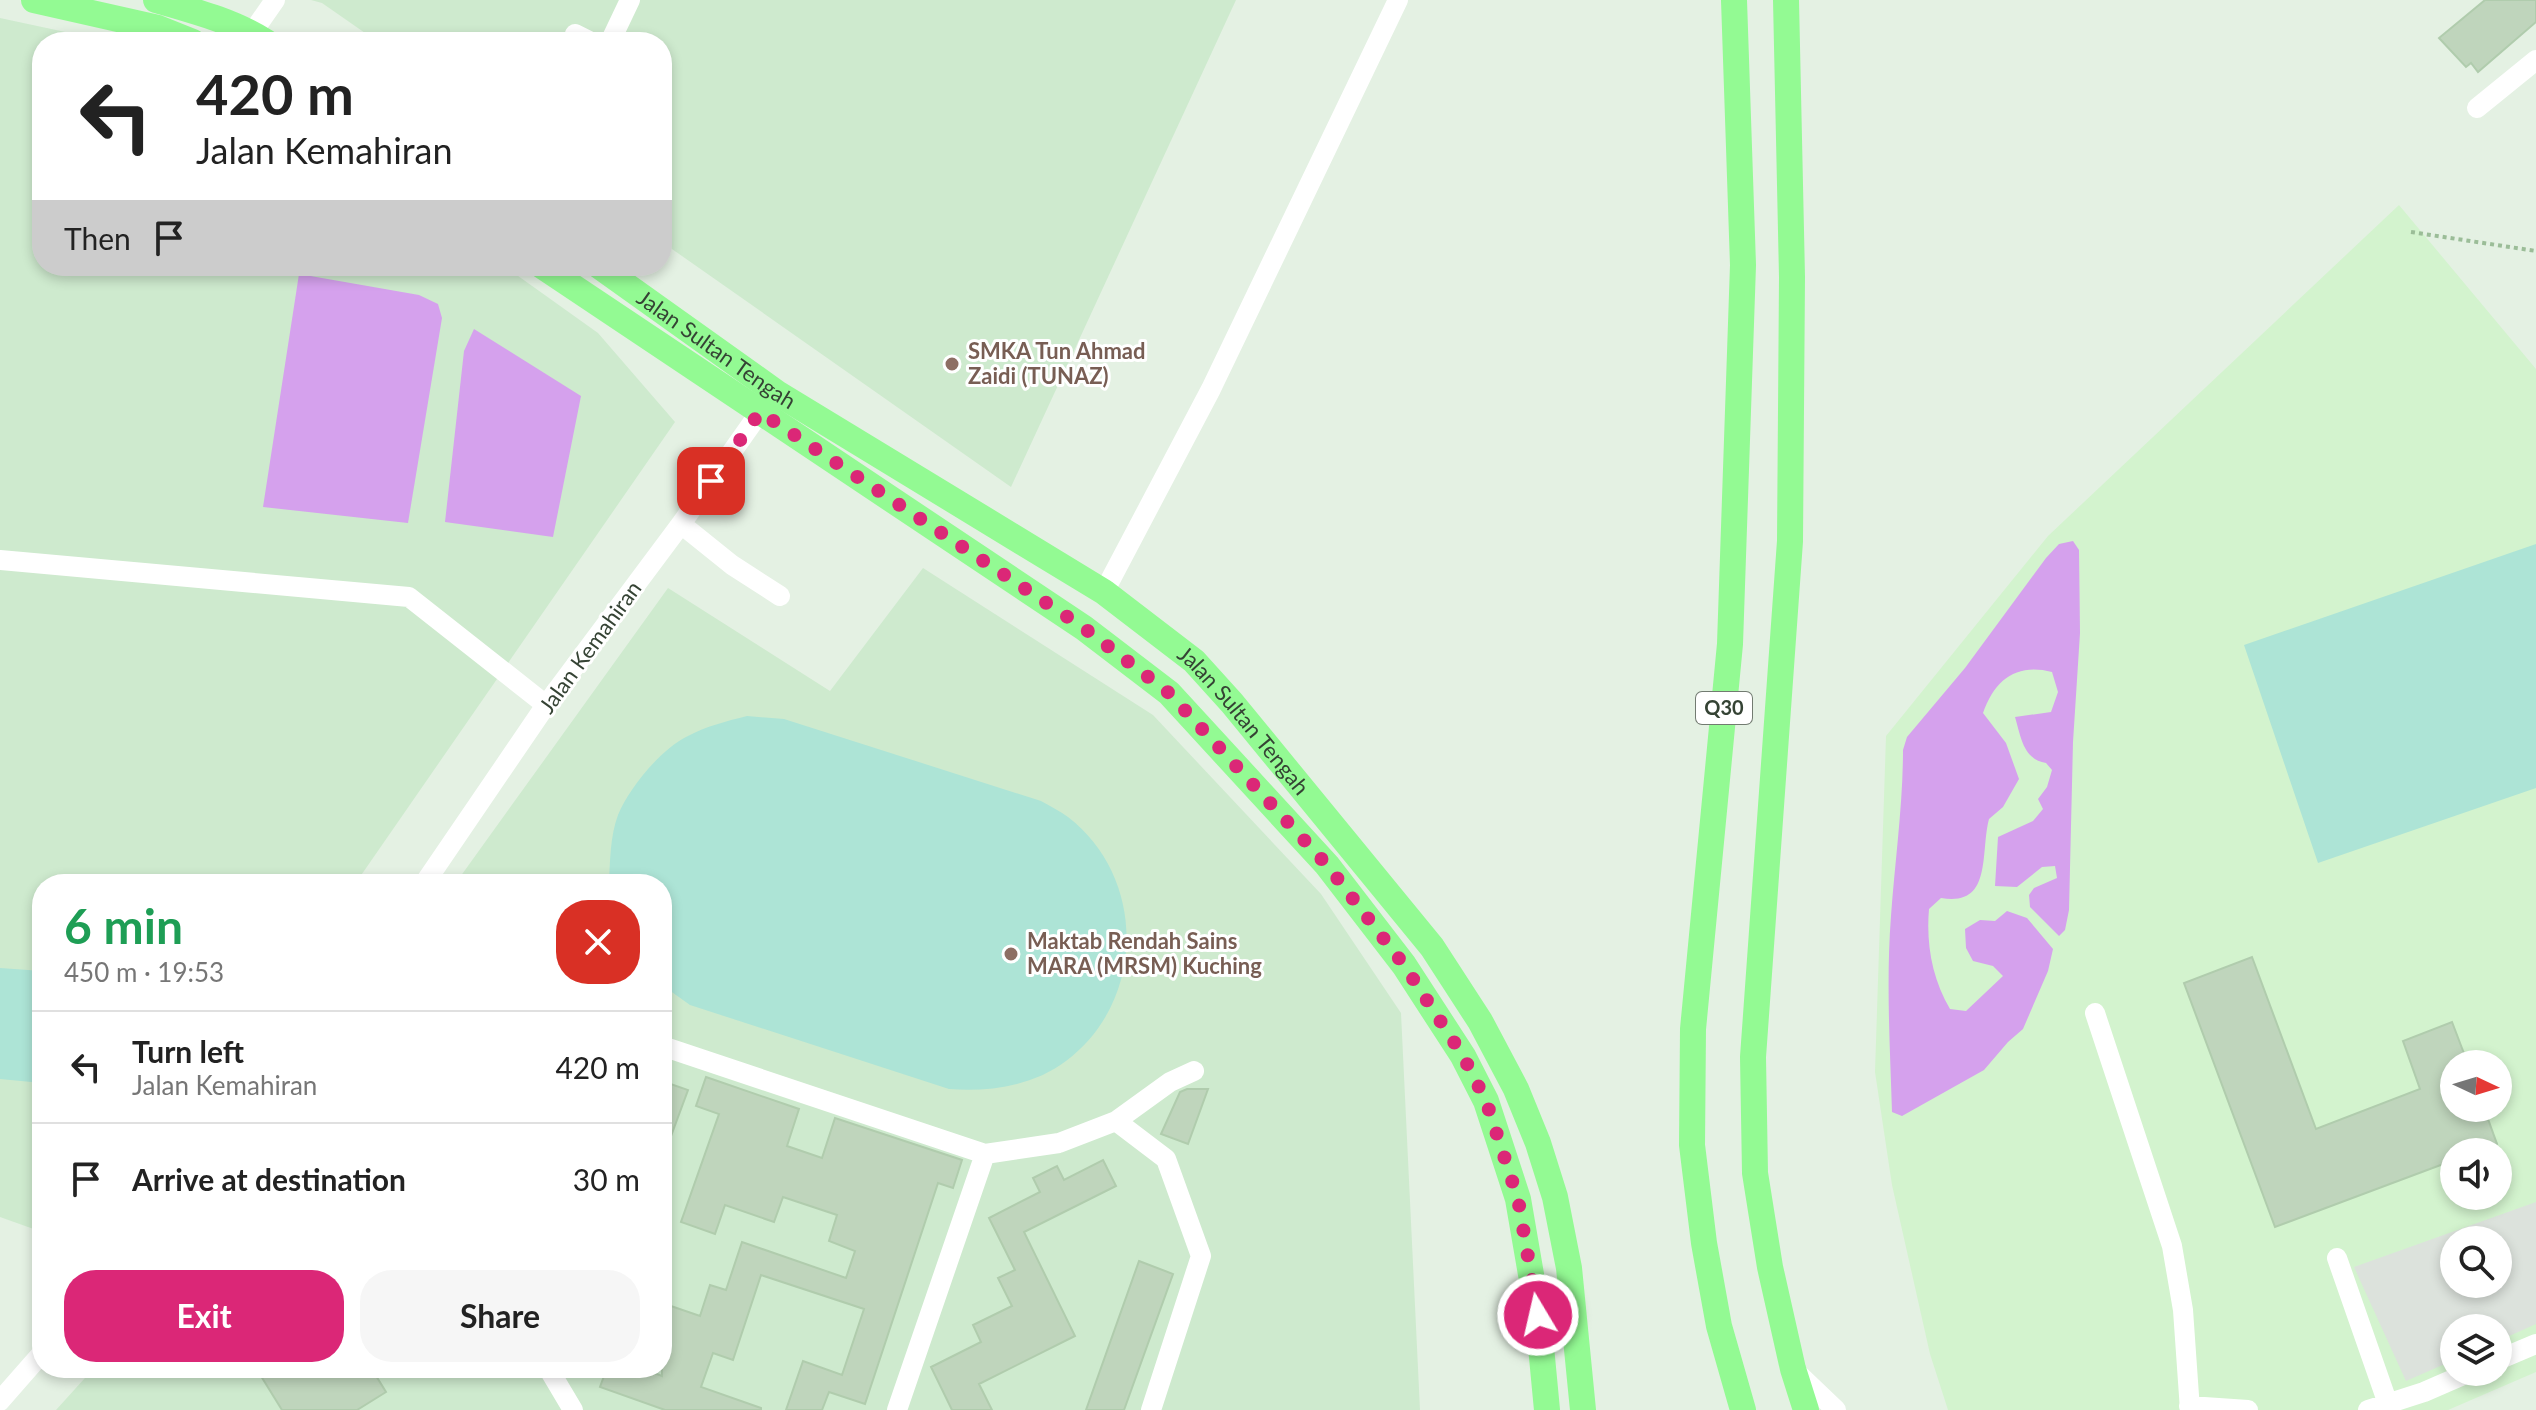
<!DOCTYPE html>
<html lang="en">
<head>
<meta charset="utf-8">
<style>
  :root { --surface:#fff; --page:#f6f6f6; --text:#222; --muted:#767676; --line:#e0e0e0; --accent:#db2777 }
  body { margin:0; font-family:Lato,sans-serif; background:var(--page); color:var(--text); height:100vh; display:flex; flex-direction:column; font-size:30px; white-space:nowrap }
  * { box-sizing:border-box; margin:0 }
  p { font-size:26px; color:var(--muted) }
  .icon { flex:none; width:44px; height:44px; fill:none; stroke:currentColor; stroke-width:2; stroke-linecap:round; stroke-linejoin:round }
  .map { position:relative; flex:1; overflow:hidden }
  .drawer { position:absolute; left:32px; top:874px; width:640px; height:504px; display:flex; flex-direction:column; background:var(--surface); border-radius:32px; box-shadow:0 4px 12px #0003 }
  .drawer>* { flex:none }
  .hud { position:absolute; left:32px; top:32px; width:640px; height:244px; border-radius:32px; box-shadow:0 4px 12px #0003; background:#fff; color:var(--text); overflow:hidden }
  .needle { width:52px; rotate:94deg }
  .controls { position:absolute; left:2440px; top:1050px; display:grid; gap:16px }
  .controls a { display:grid; place-items:center; width:72px; height:72px; border-radius:50%; background:var(--surface); box-shadow:0 4px 12px #0003; font-size:40px }
  .pin { position:absolute; display:grid; place-items:center; width:68px; height:68px; color:#fff; margin:-34px; border-radius:16px; box-shadow:0 4px 12px #0006 }
  .me { position:absolute; width:88px; margin:-44px; rotate:351deg; stroke-linejoin:round; filter:drop-shadow(0 0 6px #0008) }
  .turn { display:flex; align-items:center; gap:28px; height:168px; padding:0 32px; font-size:36px }
  .turn .icon { width:104px; height:104px; stroke-width:2.5 }
  .turn b { display:block; font-size:56px; line-height:68px }
  .then { display:flex; align-items:center; height:76px; padding:0 32px; background:#0003; gap:16px; font-size:30px }
  .round { display:grid; place-items:center; flex:none; width:84px; height:84px; border-radius:32px; background:var(--page) }
  .overview { display:flex; align-items:center; justify-content:space-between; height:136px; padding:0 32px }
  h1 { font-size:48px; font-weight:700; line-height:60px; color:#1e9e55 }
  .cta { display:flex; gap:16px; margin-top:auto; padding:16px 32px }
  .cta a { flex:1; height:92px; border-radius:32px; background:var(--accent); color:#fff; font-size:32px; font-weight:700; line-height:92px; text-align:center }
  .cta a+a { background:var(--page); color:var(--text) }
  ul { padding:0; list-style:none }
  li { display:flex; align-items:center; gap:24px; height:112px; padding:0 32px; border-top:2px solid var(--line) }
  li div { flex:1 }
  li b { display:block; font-size:30px }
  li em { font-style:normal }
  .map>svg:first-child { display:block }
  .commercial { fill:#d3f3ce; fill-rule:evenodd }
  .education { fill:#ceeace }
  .green { fill:#ade4d6 }
  .parking { fill:#dce2dc; fill-rule:evenodd }
  .water { fill:#d5a1ed }
  .building { fill:#bfd5bc; stroke:#b0ccad; stroke-width:2 }
  .lines { fill:none; stroke-linecap:round; stroke-linejoin:round }
  .path { stroke:#9bbd98; stroke-width:4; stroke-dasharray:4 4; stroke-linecap:butt }
  .minor { stroke:#fff; stroke-width:20 }
  .major { stroke:#93fa93; stroke-width:26 }
  .route { stroke:#db2777; stroke-width:14; stroke-dasharray:0 25.2 }
  .education-dot { fill:#8d6e63; stroke:#fff; stroke-width:3 }
  .labels { text-anchor:middle; stroke-width:6; stroke-linejoin:round; paint-order:stroke }
  .shield { fill:#fff; stroke:#727b71; stroke-width:2 }
  .shield-label { font-size:20px; font-weight:bold; fill:#354334 }
  .street-label { font-size:22px; fill:#354334; stroke:#fff }
  .education-label { font-size:22px; font-weight:bold; fill:#785e54; stroke:#fff; text-anchor:start }
</style>
</head>
<body>
<div class="map">
<svg width="2536" height="1410" viewBox="0 0 2536 1410">
  <rect width="100%" height="100%" fill="#e4f1e3"/>
  <path class="commercial" d="M 2399,205 L 2536,369 L 2536,1372 L 2448,1410 L 1948,1410 L 1930,1354 L 1892,1185 L 1875,1072 L 1886,736 L 2048,536 ZM 2454,1064 L 2498,1064 L 2498,1108 L 2454,1108 ZM 2454,1152 L 2498,1152 L 2498,1196 L 2454,1196 ZM 2454,1240 L 2498,1240 L 2498,1284 L 2454,1284 ZM 2454,1328 L 2498,1328 L 2498,1372 L 2454,1372 Z"/>
  <path class="education" d="M 311,0 L 1236,0 L 1011,487 L 662,242 L 662,42 L 378,42 L 322,3 Z
    M 0,18 L 112,42 L 42,42 L 42,266 L 504,266 L 598,333 L 675,422 L 355,884 L 42,884 L 42,1232 L 0,1217 Z
    M 923,568 L 1153,715 L 1321,894 L 1401,1013 L 1420,1410 L 56,1410 L 94,1368 L 662,1368 L 662,884 L 455,884 L 668,588 L 830,691 Z"/>
  <path class="green" d="M 2536,544 L 2536,788 L 2318,863 L 2244,645 Z
    M 747,716 L 784,719 L 1041,801 C 1050,806 1060,811 1068,817 C 1147,878 1146,1001 1066,1061 C 1033,1086 989,1092 949,1089 L 690,1005 L 662,985 L 662,884 L 609,884 C 610,863 610,836 618,815 C 629,788 661,749 688,736 C 707,726 727,721 747,716 Z
    M 0,968 L 42,971 L 42,1083 L 0,1079 Z"/>
  <path class="parking" d="M 2536,1202 L 2536,1324 L 2498,1341 L 2498,1328 L 2454,1328 L 2454,1360 L 2406,1381 L 2354,1267 ZM 2454,1240 L 2498,1240 L 2498,1284 L 2454,1284 Z"/>
  <path class="water" d="M 299,274 L 419,295 L 438,304 L 442,318 L 408,523 L 263,507 Z
    M 474,329 L 581,396 L 553,537 L 445,522 L 464,351 Z
    M 2073,541 L 2079,550 L 2080,633 L 2073,742 L 2069,910 L 2065,930 L 2059,936 L 2030,907 L 2029,895 L 2034,888 L 2057,878 L 2055,866 L 2042,867 L 2017,887 L 1995,886 L 1998,837 L 2033,821 L 2043,809 L 2038,799 L 2047,787 L 2052,770 L 2046,763 C 2023,759 2021,737 2015,717 L 2051,712 L 2058,692 L 2052,672 C 2017,663 1995,679 1983,713 L 2006,743 L 2019,779 L 2003,807 L 1989,819 C 1980,853 1993,907 1941,898 L 1929,909 C 1926,944 1932,978 1950,1009 L 1966,1011 L 2003,976 L 1993,966 L 1973,961 L 1966,948 L 1965,929 L 1980,920 L 1995,921 L 2007,911 L 2027,918 L 2053,949 L 2048,971 L 2023,1029 L 2008,1042 L 1984,1070 L 1902,1116 L 1892,1112 C 1890,1047 1886,981 1891,916 C 1895,860 1903,805 1903,750 L 1907,737 L 1965,668 L 2046,558 L 2059,544 Z"/>
  <path class="building" d="M 2485,0 L 2536,0 L 2536,22 L 2478,72 L 2471,63 L 2466,67 L 2439,38 Z
    M 2252,957 L 2316,1129 L 2420,1089 L 2403,1041 L 2452,1022 L 2468,1064 L 2454,1064 L 2454,1108 L 2484,1108 L 2497,1144 L 2474,1152 L 2454,1152 L 2454,1160 L 2275,1227 L 2184,983 Z
    M 706,1077 L 799,1109 L 787,1146 L 822,1158 L 835,1118 L 962,1160 L 953,1188 L 938,1183 L 865,1404 L 829,1392 L 822,1410 L 786,1410 L 803,1361 L 842,1375 L 864,1309 L 761,1275 L 733,1360 L 713,1353 L 701,1387 L 761,1408 L 761,1410 L 665,1410 L 600,1387 L 607,1368 L 641,1368 L 662,1376 L 662,1303 L 700,1316 L 710,1285 L 726,1290 L 742,1242 L 846,1278 L 855,1251 L 829,1241 L 837,1215 L 783,1197 L 774,1222 L 725,1205 L 715,1234 L 681,1222 L 719,1114 L 696,1106 Z
    M 662,1081 L 688,1090 L 664,1155 L 662,1155 Z
    M 1187,1089 L 1208,1089 L 1188,1144 L 1161,1134 L 1180,1092 Z
    M 1103,1160 L 1116,1186 L 1024,1232 L 1075,1336 L 979,1384 L 992,1410 L 952,1410 L 931,1367 L 981,1342 L 973,1325 L 1012,1306 L 998,1278 L 1015,1270 L 989,1218 L 1040,1192 L 1033,1178 L 1057,1166 L 1064,1180 Z
    M 1139,1261 L 1173,1274 L 1124,1410 L 1086,1410 Z
    M 256,1368 L 359,1368 L 365,1376 L 373,1371 L 386,1392 L 357,1410 L 282,1410 Z"/>
  <g class="lines">
    <path class="path" d="M 2411,232 L 2536,251"/>
    <path class="minor" d="M 252,33 L 275,0
      M 575,34 L 591,42
      M 610,42 L 630,0
      M 2477,108 L 2536,60
      M 681,524 L 732,565 L 780,596
      M 0,560 L 409,597 L 546,705
      M 1104,592 L 1211,389 L 1398,0
      M 424,884 L 546,705 L 681,524 L 760,412
      M 2095,1013 L 2172,1246 L 2183,1310 L 2190,1410
      M 662,1046 L 985,1154 L 1059,1143 L 1116,1121 L 1166,1159 L 1201,1256 L 1151,1410
      M 1116,1121 L 1170,1082 L 1194,1071
      M 2337,1258 L 2388,1404
      M 2498,1360 L 2536,1344
      M 548,1368 L 573,1410
      M 1793,1369 L 1836,1410
      M 0,1401 L 42,1353
      M 2189,1406 L 2248,1410
      M 897,1410 L 985,1154
      M 2368,1410 L 2424,1392 L 2470,1372"/>
    <g class="major">
      <path d="M 34,0 L 158,28 L 193,42"/>
      <path d="M 156,0 C 194,11 233,21 266,42"/>
      <path d="M 1734,0 L 1743,265 L 1730,644 L 1693,1029 L 1692,1145 L 1704,1243 L 1719,1326 L 1743,1410"/>
      <path d="M 1786,0 L 1792,277 L 1790,541 L 1753,1057 L 1755,1173 L 1770,1267 L 1793,1369 L 1806,1410"/>
      <path d="M 542,266 L 1084,628 L 1169,693 L 1327,865 L 1404,965 L 1463,1056 L 1486,1101 L 1518,1199 L 1538,1315 L 1547,1410"/>
      <path id="s1" d="M 599,266 L 777,393 L 1104,592 L 1194,661 L 1232,703 L 1432,947 L 1480,1021 L 1516,1089 L 1538,1143 L 1555,1197 L 1569,1268 L 1583,1410"/>
    </g>
  </g>
  <g class="lines">
    <path class="route" d="M 711,481 L 760,412 L 1084,628 L 1169,693 L 1327,865 L 1404,965 L 1463,1056 L 1486,1101 L 1518,1199 L 1538,1315"/>
  </g>
  <g class="education-dot">
    <circle cx="952" cy="364" r="8"/>
    <circle cx="1011" cy="954" r="8"/>
  </g>
  <g class="labels">
    <rect class="shield" x="1696" y="692" width="56" height="32" rx="6"/>
    <g class="shield-label">
      <text x="1724" y="715">Q30</text>
    </g>
    <g class="street-label">
      <text dy="8" stroke="none"><textPath href="#s1" startOffset="144">Jalan Sultan Tengah</textPath></text>
      <text transform="translate(590 647) rotate(-54)" y="8">Jalan Kemahiran</text>
      <text dy="8" stroke="none"><textPath href="#s1" startOffset="792">Jalan Sultan Tengah</textPath></text>
    </g>
    <g class="education-label">
      <text x="968" y="359">SMKA Tun Ahmad<tspan x="968" dy="25">Zaidi (TUNAZ)</tspan></text>
      <text x="1027" y="949">Maktab Rendah Sains<tspan x="1027" dy="25">MARA (MRSM) Kuching</tspan></text>
    </g>
  </g>
</svg>
<div class="controls">
<a><svg class="needle" viewBox="-14 -14 28 28"><path d="M0-13l5 13h-10z" fill="#e53935"/><path d="M0 13l5-13h-10z" fill="#767676"/></svg></a>
<a><svg class="icon" aria-label="sound" viewBox="0 0 24 24"><path d="M4 9h4l5-4v14l-5-4H4zM17 9q2 3 0 6"/></svg></a>
<a><svg class="icon" aria-label="search" viewBox="0 0 24 24"><circle cx="10" cy="10" r="6"/><path d="M15 15l6 6"/></svg></a>
<a><svg class="icon" aria-label="layers" viewBox="0 0 24 24"><path d="M12 4l9 5-9 5-9-5zM3 14l9 5 9-5"/></svg></a>
</div>
<div class="pin" style="left:711px;top:481px;background:#d93025"><svg class="icon" aria-label="arrive" viewBox="0 0 24 24"><path d="M6 21V4h12l-3 4 3 4H6"/></svg></div>
<svg class="me" style="left:1538px;top:1315px" viewBox="-20 -20 40 40"><circle r="17" fill="#db2777" stroke="#fff" stroke-width="3"/><path d="M0-11L8 9 0 5-8 9z" fill="#fff"/></svg>
<div class="hud">
<div class="turn"><svg class="icon" aria-label="left" viewBox="0 0 24 24"><path d="M17 20v-9H6M10 6l-5 5 5 5"/></svg><div><b>420 m</b>Jalan Kemahiran</div></div>
<div class="then">Then<svg class="icon" aria-label="arrive" viewBox="0 0 24 24"><path d="M6 21V4h12l-3 4 3 4H6"/></svg></div>
</div>
<section class="drawer">
<div class="overview"><div><h1>6 min</h1><p>450 m · 19:53</p></div><a class="round" style="background:#d93025;color:#fff"><svg class="icon" aria-label="close" viewBox="0 0 24 24"><path d="M6 6l12 12M18 6L6 18"/></svg></a></div>
<ul>
<li><svg class="icon" aria-label="left" viewBox="0 0 24 24"><path d="M17 20v-9H6M10 6l-5 5 5 5"/></svg><div><b>Turn left</b><p>Jalan Kemahiran</p></div><em>420 m</em></li>
<li><svg class="icon" aria-label="arrive" viewBox="0 0 24 24"><path d="M6 21V4h12l-3 4 3 4H6"/></svg><div><b>Arrive at destination</b></div><em>30 m</em></li>
</ul>
<div class="cta"><a>Exit</a><a>Share</a></div>
</section>
</div>
</body>
</html>
